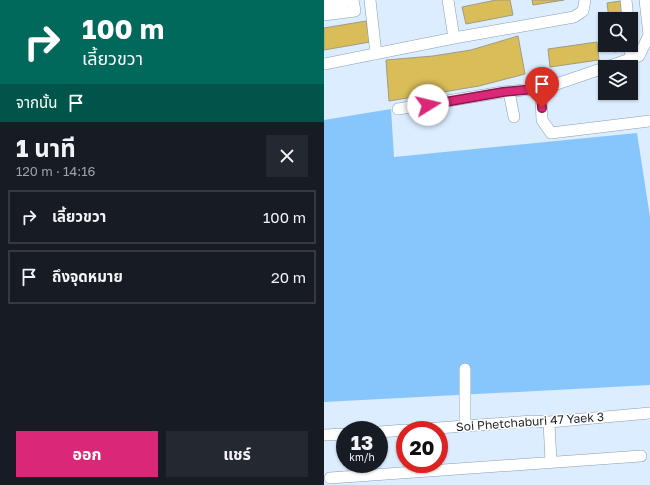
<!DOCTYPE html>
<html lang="th">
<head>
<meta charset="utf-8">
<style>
  :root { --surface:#171b24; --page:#242831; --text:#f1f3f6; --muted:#9ea1a6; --line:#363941; --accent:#db2777 }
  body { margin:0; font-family:"Golos Text","Noto Sans Thai",sans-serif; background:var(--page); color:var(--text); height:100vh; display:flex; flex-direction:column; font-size:15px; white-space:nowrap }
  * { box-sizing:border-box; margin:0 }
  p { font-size:13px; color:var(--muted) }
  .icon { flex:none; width:22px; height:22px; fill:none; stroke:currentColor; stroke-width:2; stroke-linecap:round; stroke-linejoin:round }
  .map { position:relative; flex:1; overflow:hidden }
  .details { display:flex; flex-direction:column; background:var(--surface); width:324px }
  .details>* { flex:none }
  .guide { background:#00695c; color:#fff; overflow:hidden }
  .controls { position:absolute; left:274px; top:12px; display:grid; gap:8px }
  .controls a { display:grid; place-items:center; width:40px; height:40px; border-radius:0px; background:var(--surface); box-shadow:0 1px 3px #0004; font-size:20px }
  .speed { position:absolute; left:12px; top:421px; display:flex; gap:8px; font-size:20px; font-weight:700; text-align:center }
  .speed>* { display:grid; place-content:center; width:52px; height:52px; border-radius:50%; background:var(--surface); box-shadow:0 1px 3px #0004; line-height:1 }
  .speed small { font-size:10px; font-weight:400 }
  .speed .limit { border:6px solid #d22; background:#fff; color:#111 }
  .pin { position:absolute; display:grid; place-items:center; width:34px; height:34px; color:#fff; margin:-41px -17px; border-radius:50% 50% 50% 0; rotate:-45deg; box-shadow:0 0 4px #0007 }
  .pin .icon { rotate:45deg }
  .me { position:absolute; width:44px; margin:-22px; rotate:81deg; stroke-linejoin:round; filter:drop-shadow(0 0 3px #0008) }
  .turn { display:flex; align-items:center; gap:14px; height:84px; padding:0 16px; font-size:18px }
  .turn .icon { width:52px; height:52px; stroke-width:2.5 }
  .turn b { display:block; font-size:28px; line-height:34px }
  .then { display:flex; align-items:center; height:38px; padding:0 16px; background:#0003; gap:8px; font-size:15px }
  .round { display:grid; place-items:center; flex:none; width:42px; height:42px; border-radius:0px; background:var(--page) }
  .headline { display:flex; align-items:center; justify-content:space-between; height:68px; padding:0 16px }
  h1 { font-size:24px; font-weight:700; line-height:30px }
  .action { display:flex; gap:8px; margin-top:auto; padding:8px 16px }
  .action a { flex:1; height:46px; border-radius:0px; background:var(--accent); color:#fff; font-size:16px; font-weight:700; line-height:46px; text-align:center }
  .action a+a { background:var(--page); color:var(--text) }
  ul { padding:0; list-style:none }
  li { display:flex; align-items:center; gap:12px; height:54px; margin:0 8px 6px; padding:0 8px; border:2px solid var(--line); border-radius:0px }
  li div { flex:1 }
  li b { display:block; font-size:15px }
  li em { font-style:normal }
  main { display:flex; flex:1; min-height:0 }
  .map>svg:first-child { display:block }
  .green { fill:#87c6fd }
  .building { fill:#d9bd58; stroke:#a29a80 }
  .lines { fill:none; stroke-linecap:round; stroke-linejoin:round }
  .minor-casing { stroke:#899eb2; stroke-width:12 }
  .minor { stroke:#fff; stroke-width:11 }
  .route-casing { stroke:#8e194d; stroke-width:10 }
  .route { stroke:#db2777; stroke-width:7 }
  .labels { text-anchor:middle; stroke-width:3; stroke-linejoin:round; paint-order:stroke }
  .street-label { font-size:12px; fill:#182028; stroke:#fff }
</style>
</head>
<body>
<main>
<section class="details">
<div class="guide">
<div class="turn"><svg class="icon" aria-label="right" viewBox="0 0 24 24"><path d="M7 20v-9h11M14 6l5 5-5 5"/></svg><div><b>100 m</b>เลี้ยวขวา</div></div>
<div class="then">จากนั้น<svg class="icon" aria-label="arrive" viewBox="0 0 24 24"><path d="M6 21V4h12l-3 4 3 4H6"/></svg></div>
</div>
<div class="headline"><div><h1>1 นาที</h1><p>120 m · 14:16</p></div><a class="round"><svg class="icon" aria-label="close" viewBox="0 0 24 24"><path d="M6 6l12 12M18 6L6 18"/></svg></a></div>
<ul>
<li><svg class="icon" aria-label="right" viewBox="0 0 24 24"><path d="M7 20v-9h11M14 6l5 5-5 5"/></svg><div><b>เลี้ยวขวา</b></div><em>100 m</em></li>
<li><svg class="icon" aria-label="arrive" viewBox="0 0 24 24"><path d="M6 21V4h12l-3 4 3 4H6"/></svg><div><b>ถึงจุดหมาย</b></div><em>20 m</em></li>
</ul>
<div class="action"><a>ออก</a><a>แชร์</a></div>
</section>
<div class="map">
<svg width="326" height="485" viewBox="0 0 326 485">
  <rect width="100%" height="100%" fill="#dbedff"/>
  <path class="green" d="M 67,109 L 70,157 L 313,133 L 326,217 L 326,385 L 0,402 L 0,120 Z"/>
  <path class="building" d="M 172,0 L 186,0 L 189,15 L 142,24 L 138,7 Z
    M 208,0 L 240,0 L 209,5 Z
    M 296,1 L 299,19 L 285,19 L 283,3 Z
    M 42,21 L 46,42 L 0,50 L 0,28 Z
    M 194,36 L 201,74 L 155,86 L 65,101 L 62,60 L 109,56 L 147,50 Z
    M 273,42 L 275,60 L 226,67 L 224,49 Z
    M 289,45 L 303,45 L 303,50 L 290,52 Z"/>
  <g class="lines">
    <defs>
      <path id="minor" d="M 46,0 L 52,54
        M 124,0 L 130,38 L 250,17 L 259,11 L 261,0
        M 302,0 L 304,19
        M 321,0 L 325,35
        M 0,4 L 29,0
        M 0,15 L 31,11 L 29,0
        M 326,35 L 325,35 L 315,56 L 221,88 L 217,96 L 218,120 L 227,133 L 326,121
        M 306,45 L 307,59
        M 0,64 L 130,38
        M 185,92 L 190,117
        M 74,109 L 179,92 L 221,88
        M 225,422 L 227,462
        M 141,426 L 141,369
        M 86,430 L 209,421 L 225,422 L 326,413
        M 55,432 L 81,430
        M 0,435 L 21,434
        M 6,478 L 317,456"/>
    </defs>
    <use href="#minor" class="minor-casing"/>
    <use href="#minor" class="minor"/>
  </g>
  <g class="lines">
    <defs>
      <path id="route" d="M 104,105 L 179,92 L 222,88 L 217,96 L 218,108"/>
    </defs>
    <use href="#route" class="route-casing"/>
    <use href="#route" class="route"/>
  </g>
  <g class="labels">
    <g class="street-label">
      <text transform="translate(206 422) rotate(-4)" y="4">Soi Phetchaburi 47 Yaek 3</text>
    </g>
  </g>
</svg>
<div class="controls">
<a><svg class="icon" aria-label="search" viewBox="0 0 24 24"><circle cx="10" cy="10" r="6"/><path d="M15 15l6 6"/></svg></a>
<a><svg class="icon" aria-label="layers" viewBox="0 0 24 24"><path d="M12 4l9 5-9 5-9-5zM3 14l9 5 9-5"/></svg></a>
</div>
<div class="speed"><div>13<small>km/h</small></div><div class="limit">20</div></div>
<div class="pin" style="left:218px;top:108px;background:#d93025"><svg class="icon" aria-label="arrive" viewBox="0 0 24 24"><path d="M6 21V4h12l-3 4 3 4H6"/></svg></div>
<svg class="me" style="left:104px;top:105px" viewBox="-20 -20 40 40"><circle r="19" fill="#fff"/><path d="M0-13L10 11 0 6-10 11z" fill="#db2777"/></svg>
</div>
</main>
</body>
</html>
